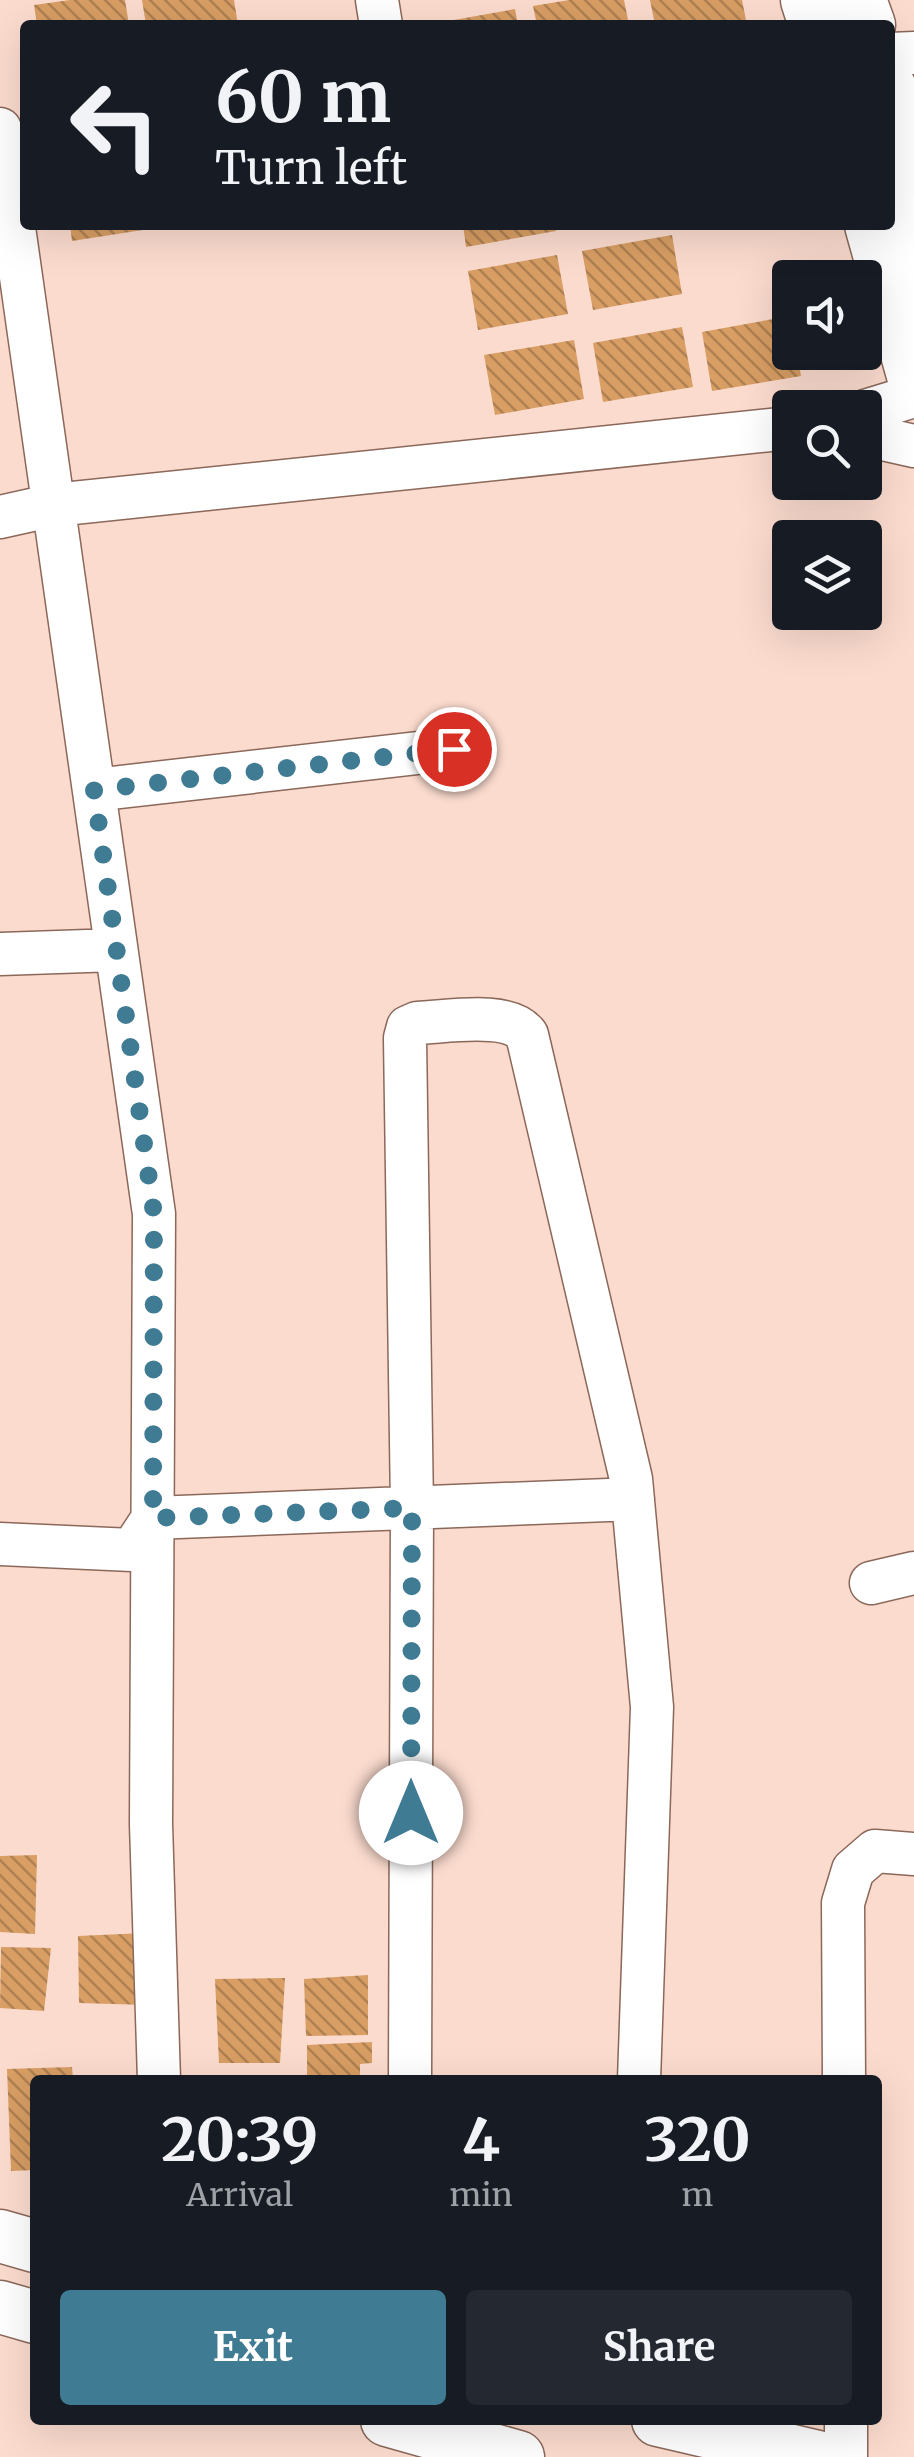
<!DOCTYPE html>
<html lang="en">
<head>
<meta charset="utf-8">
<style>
  :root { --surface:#171b24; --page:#242831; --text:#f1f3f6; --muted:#9ea1a6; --accent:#3f7b93 }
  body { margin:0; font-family:Merriweather,serif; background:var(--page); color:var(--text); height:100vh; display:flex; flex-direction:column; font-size:38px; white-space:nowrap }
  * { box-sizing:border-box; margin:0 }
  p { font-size:32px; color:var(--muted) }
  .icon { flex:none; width:55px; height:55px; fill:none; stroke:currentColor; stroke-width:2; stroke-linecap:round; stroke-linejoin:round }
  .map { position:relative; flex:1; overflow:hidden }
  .sheet { position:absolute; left:30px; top:2075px; width:852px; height:350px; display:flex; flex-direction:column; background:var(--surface); border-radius:10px; box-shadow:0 10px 40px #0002 }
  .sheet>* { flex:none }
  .top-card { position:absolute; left:20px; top:20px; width:875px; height:210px; border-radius:10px; box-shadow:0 10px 40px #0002; background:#171b24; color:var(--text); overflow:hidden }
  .controls { position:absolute; left:772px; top:260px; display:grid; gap:20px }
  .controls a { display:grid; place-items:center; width:110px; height:110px; border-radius:10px; background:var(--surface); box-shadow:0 10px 40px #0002; font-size:50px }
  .pin { position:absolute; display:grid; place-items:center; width:85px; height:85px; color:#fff; margin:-42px; border:5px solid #fff; border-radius:50%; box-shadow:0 2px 10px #0007 }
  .me { position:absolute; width:110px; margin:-55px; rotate:0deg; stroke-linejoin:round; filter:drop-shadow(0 0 8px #0008) }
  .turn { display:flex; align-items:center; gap:35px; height:210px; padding:0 30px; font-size:45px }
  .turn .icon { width:130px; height:130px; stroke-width:2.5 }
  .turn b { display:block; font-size:70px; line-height:85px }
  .eta { display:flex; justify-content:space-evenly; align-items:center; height:170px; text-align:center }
  .eta b { font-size:60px; font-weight:700; line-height:70px }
  .primary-button { display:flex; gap:20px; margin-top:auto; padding:20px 30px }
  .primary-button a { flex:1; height:115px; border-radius:10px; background:var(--accent); color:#fff; font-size:40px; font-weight:700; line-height:115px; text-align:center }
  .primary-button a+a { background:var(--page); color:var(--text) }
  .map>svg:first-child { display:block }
  .building { fill:url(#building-back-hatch) }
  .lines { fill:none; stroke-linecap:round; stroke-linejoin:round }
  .minor-casing { stroke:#8b6859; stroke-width:45 }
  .major-casing { stroke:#8b6859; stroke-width:55 }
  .minor { stroke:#fff; stroke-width:42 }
  .major { stroke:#fff; stroke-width:52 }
  .route { stroke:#3f7b93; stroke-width:18; stroke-dasharray:0 32.4 }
</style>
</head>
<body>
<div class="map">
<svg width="914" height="2457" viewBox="0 0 914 2457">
  <defs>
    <pattern id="building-back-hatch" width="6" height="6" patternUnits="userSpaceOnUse" patternTransform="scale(2.5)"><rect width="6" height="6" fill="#d89e64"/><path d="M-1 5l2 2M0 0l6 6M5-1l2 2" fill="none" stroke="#af8051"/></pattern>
  </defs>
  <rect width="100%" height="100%" fill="#fbdbce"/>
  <path class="building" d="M 70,0 L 125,0 L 129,25 L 37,25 L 34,5 Z
    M 142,0 L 234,0 L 238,25 L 146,25 Z
    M 569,0 L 624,0 L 629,25 L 537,25 L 533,6 Z
    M 650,0 L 742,0 L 747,25 L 655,25 Z
    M 515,9 L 518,25 L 437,25 L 437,23 Z
    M 70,225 L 162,225 L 162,227 L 72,241 Z
    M 463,225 L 555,225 L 556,231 L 466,247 Z
    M 672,235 L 682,294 L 593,310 L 582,251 Z
    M 557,255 L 568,314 L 478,330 L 468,271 Z
    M 790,316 L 790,352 L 797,352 L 801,376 L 712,391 L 702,332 Z
    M 682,327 L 693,387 L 603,402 L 593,343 Z
    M 574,340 L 584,399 L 495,415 L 484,355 Z
    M 37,1855 L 35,1934 L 0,1932 L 0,1856 Z
    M 145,1933 L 147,2005 L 79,2003 L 78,1936 Z
    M 1,1947 L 51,1948 L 44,2011 L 0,2008 Z
    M 368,1975 L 368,2035 L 306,2036 L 304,1979 Z
    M 285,1978 L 280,2063 L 219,2063 L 215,1979 Z
    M 372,2042 L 372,2063 L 360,2064 L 360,2080 L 307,2080 L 307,2045 Z
    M 72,2067 L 73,2080 L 35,2080 L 35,2170 L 11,2171 L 7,2069 Z"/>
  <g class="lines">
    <defs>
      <path id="minor" d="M 377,0 L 381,25
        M 890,54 L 914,53
        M 0,129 L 154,1214 L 151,1824 L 159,2080
        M 890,181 L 914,263
        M 865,411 L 914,396
        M 865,435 L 914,446
        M 0,517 L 54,505 L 790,428
        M 94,790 L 453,749
        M 0,954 L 116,950
        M 0,1544 L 132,1550 L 153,1518 L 633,1499
        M 871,1583 L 914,1573
        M 410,2080 L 412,1508 L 405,1038 L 408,1027 L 417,1023 C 447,1022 509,1010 527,1035 L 631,1479 L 652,1707 L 639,2080
        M 844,2080 L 843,1903 L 853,1870 L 875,1851 L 914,1854
        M 846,2420 L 846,2457"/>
      <path id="major" d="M 807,0 L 815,25
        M 860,0 L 869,25
        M 890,88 L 914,167
        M 871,225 L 914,379
        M 0,2236 L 35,2246
        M 0,2307 L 35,2317
        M 387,2420 L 518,2457
        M 658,2420 L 818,2457"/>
    </defs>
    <use href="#minor" class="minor-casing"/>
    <use href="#major" class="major-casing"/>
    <use href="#minor" class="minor"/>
    <use href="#major" class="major"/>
  </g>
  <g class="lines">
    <path class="route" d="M 411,1813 L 412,1508 L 153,1518 L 154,1214 L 94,790 L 454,749"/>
  </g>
</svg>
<div class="controls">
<a><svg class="icon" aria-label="sound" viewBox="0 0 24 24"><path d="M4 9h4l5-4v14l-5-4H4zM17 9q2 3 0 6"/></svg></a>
<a><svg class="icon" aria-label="search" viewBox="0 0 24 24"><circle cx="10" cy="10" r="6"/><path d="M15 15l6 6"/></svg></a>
<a><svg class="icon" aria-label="layers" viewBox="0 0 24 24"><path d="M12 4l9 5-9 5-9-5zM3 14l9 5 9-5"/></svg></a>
</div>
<div class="pin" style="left:454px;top:749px;background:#d93025"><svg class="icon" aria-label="arrive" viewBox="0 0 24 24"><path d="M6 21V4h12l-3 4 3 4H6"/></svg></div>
<svg class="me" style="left:411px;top:1813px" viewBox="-20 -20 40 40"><circle r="19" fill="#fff"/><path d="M0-13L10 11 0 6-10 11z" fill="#3f7b93"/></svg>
<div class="top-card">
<div class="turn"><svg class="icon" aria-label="left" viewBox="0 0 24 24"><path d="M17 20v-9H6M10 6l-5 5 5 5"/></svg><div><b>60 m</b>Turn left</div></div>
</div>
<section class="sheet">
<div class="eta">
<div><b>20:39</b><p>Arrival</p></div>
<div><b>4</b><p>min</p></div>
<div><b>320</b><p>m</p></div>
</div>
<div class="primary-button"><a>Exit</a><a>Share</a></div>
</section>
</div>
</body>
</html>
